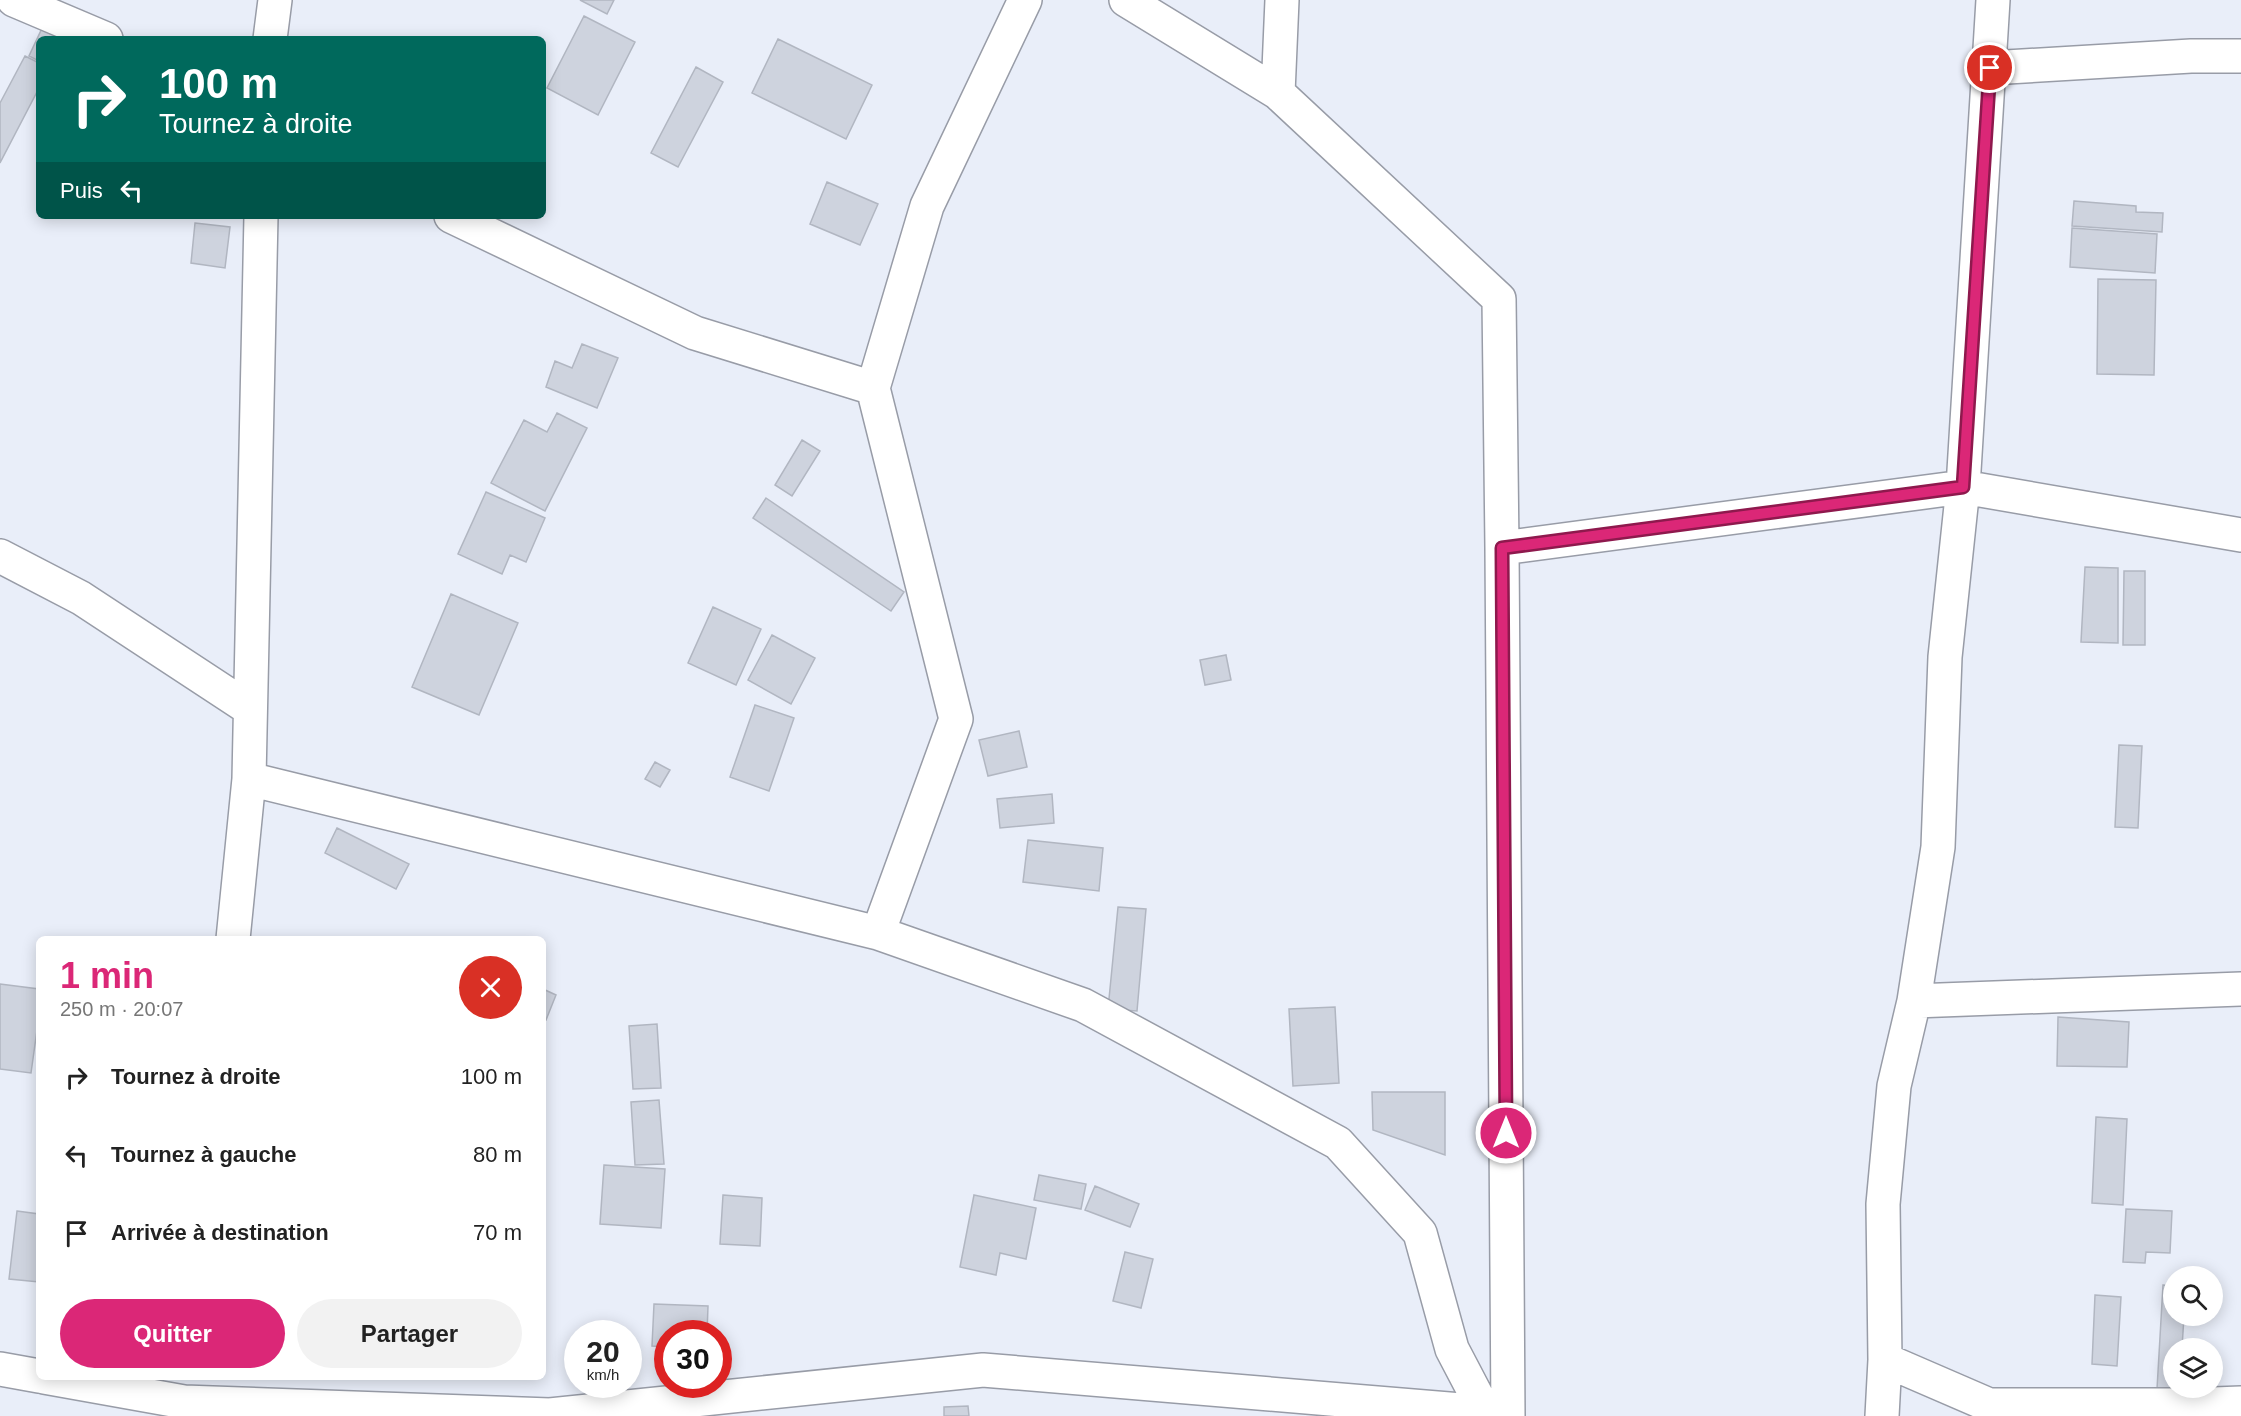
<!DOCTYPE html>
<html lang="fr">
<head>
<meta charset="utf-8">
<style>
  :root { --surface:#fff; --page:#f2f2f2; --text:#222; --muted:#767676; --accent:#db2777 }
  body { margin:0; font-family:Arial,sans-serif; background:var(--page); color:var(--text); height:100vh; display:flex; flex-direction:column; font-size:22px; white-space:nowrap }
  * { box-sizing:border-box; margin:0 }
  p { font-size:20px; color:var(--muted) }
  .icon { flex:none; width:33px; height:33px; fill:none; stroke:currentColor; stroke-width:2; stroke-linecap:round; stroke-linejoin:round }
  .map { position:relative; flex:1; overflow:hidden }
  .sheet { position:absolute; left:36px; top:936px; width:510px; height:444px; display:flex; flex-direction:column; background:var(--surface); border-radius:9px; box-shadow:0 3px 15px #0003 }
  .sheet>* { flex:none }
  .top-card { position:absolute; left:36px; top:36px; width:510px; height:183px; border-radius:9px; box-shadow:0 3px 15px #0003; background:#00695c; color:#fff; overflow:hidden }
  .tools { position:absolute; left:2163px; top:1266px; display:grid; gap:12px }
  .tools a { display:grid; place-items:center; width:60px; height:60px; border-radius:50%; background:var(--surface); box-shadow:0 3px 15px #0003; font-size:30px }
  .speed { position:absolute; left:564px; top:1320px; display:flex; gap:12px; font-size:30px; font-weight:700; text-align:center }
  .speed>* { display:grid; place-content:center; width:78px; height:78px; border-radius:50%; background:var(--surface); box-shadow:0 3px 15px #0003; line-height:1 }
  .speed small { font-size:15px; font-weight:400 }
  .speed .limit { border:9px solid #d22; background:#fff; color:#111 }
  .pin { position:absolute; display:grid; place-items:center; width:51px; height:51px; color:#fff; margin:-26px; border:3px solid #fff; border-radius:50%; box-shadow:0 2px 6px #0007 }
  .me { position:absolute; width:66px; margin:-33px; rotate:0deg; stroke-linejoin:round; filter:drop-shadow(0 0 4px #0008) }
  .turn { display:flex; align-items:center; gap:21px; height:126px; padding:0 24px; font-size:27px }
  .turn .icon { width:78px; height:78px; stroke-width:2.5 }
  .turn b { display:block; font-size:42px; line-height:51px }
  .then { display:flex; align-items:center; height:57px; padding:0 24px; background:#0003; gap:12px; font-size:22px }
  .round { display:grid; place-items:center; flex:none; width:63px; height:63px; border-radius:32px; background:var(--page) }
  .headline { display:flex; align-items:center; justify-content:space-between; height:102px; padding:0 24px }
  h1 { font-size:36px; font-weight:600; line-height:45px; color:var(--accent) }
  .action { display:flex; gap:12px; margin-top:auto; padding:12px 24px }
  .action a { flex:1; height:69px; border-radius:36px; background:var(--accent); color:#fff; font-size:24px; font-weight:600; line-height:69px; text-align:center }
  .action a+a { background:var(--page); color:var(--text) }
  ul { padding:0; list-style:none }
  li { display:flex; align-items:center; gap:18px; height:78px; padding:0 24px }
  li div { flex:1 }
  li b { display:block; font-size:22px }
  li em { font-style:normal }
  .map>svg:first-child { display:block }
  .building { fill:#ced3de; stroke:#b1b6c1; stroke-width:1.5 }
  .lines { fill:none; stroke-linecap:round; stroke-linejoin:round }
  .minor-casing { stroke:#989ca7; stroke-width:36 }
  .minor { stroke:#fff; stroke-width:33 }
  .route-casing { stroke:#8e194d; stroke-width:15 }
  .route { stroke:#db2777; stroke-width:10 }
</style>
</head>
<body>
<div class="map">
<svg width="2241" height="1416" viewBox="0 0 2241 1416">
  <rect width="100%" height="100%" fill="#e9eef9"/>
  <path class="building" d="M 580,0 L 614,0 L 607,14 Z
    M 584,16 L 635,42 L 598,115 L 547,88 Z
    M 44,24 L 76,39 L 39,39 L 39,61 L 29,56 Z
    M 778,39 L 872,85 L 846,139 L 752,93 Z
    M 25,56 L 39,63 L 39,88 L 0,163 L 0,103 Z
    M 696,67 L 723,82 L 678,167 L 651,153 Z
    M 827,182 L 878,204 L 860,245 L 810,224 Z
    M 2074,201 L 2136,206 L 2136,212 L 2163,213 L 2162,232 L 2072,226 Z
    M 195,223 L 230,227 L 225,268 L 191,263 Z
    M 2072,228 L 2157,234 L 2155,273 L 2070,267 Z
    M 2098,279 L 2156,280 L 2154,375 L 2097,374 Z
    M 582,344 L 618,358 L 597,408 L 546,387 L 555,361 L 572,368 Z
    M 557,413 L 587,428 L 545,511 L 491,483 L 524,420 L 547,432 Z
    M 802,440 L 820,451 L 792,496 L 775,485 Z
    M 486,492 L 545,518 L 526,562 L 510,555 L 502,574 L 458,554 Z
    M 766,498 L 904,592 L 891,611 L 753,518 Z
    M 2085,567 L 2118,568 L 2118,643 L 2081,642 Z
    M 2124,571 L 2145,571 L 2145,645 L 2123,645 Z
    M 451,594 L 518,623 L 479,715 L 412,687 Z
    M 713,607 L 761,629 L 736,685 L 688,663 Z
    M 772,635 L 815,658 L 791,704 L 748,680 Z
    M 1226,655 L 1231,680 L 1205,685 L 1200,660 Z
    M 755,705 L 794,718 L 769,791 L 730,777 Z
    M 1019,731 L 1027,767 L 988,776 L 979,740 Z
    M 2119,745 L 2142,746 L 2138,828 L 2115,827 Z
    M 655,762 L 670,770 L 660,787 L 645,779 Z
    M 1052,794 L 1054,823 L 1000,828 L 997,799 Z
    M 337,828 L 409,864 L 396,889 L 325,853 Z
    M 1028,840 L 1103,848 L 1099,891 L 1023,882 Z
    M 1118,907 L 1146,909 L 1137,1011 L 1108,1009 Z
    M 0,984 L 39,989 L 39,1016 L 31,1073 L 0,1069 Z
    M 543,989 L 556,995 L 546,1020 L 543,1019 Z
    M 1335,1007 L 1339,1083 L 1293,1086 L 1289,1009 Z
    M 2058,1017 L 2129,1022 L 2127,1067 L 2057,1066 Z
    M 657,1024 L 661,1088 L 633,1089 L 629,1026 Z
    M 1372,1092 L 1445,1092 L 1445,1155 L 1373,1130 Z
    M 659,1100 L 664,1164 L 635,1165 L 631,1102 Z
    M 2096,1117 L 2127,1119 L 2123,1205 L 2092,1203 Z
    M 604,1165 L 665,1169 L 661,1228 L 600,1224 Z
    M 1039,1175 L 1086,1184 L 1081,1209 L 1034,1200 Z
    M 1095,1186 L 1139,1204 L 1130,1227 L 1085,1210 Z
    M 723,1195 L 762,1198 L 760,1246 L 720,1244 Z
    M 974,1195 L 1036,1208 L 1026,1259 L 1000,1253 L 996,1275 L 960,1267 Z
    M 2126,1209 L 2172,1211 L 2170,1253 L 2146,1252 L 2145,1263 L 2123,1262 Z
    M 17,1211 L 39,1214 L 39,1282 L 9,1279 Z
    M 1125,1252 L 1153,1259 L 1141,1308 L 1113,1301 Z
    M 2163,1285 L 2174,1286 L 2174,1316 L 2184,1316 L 2182,1348 L 2174,1348 L 2174,1388 L 2180,1388 L 2180,1390 L 2157,1389 Z
    M 2095,1295 L 2121,1297 L 2117,1366 L 2092,1364 Z
    M 654,1304 L 708,1306 L 707,1334 L 668,1334 L 668,1347 L 652,1346 Z
    M 968,1406 L 969,1416 L 944,1416 L 944,1407 Z"/>
  <g class="lines">
    <defs>
      <path id="minor" d="M 14,0 L 106,39
        M 1126,0 L 1278,93 L 1499,299 L 1502,548 L 1508,1416
        M 270,39 L 275,0
        M 1990,68 L 2191,56 L 2241,56
        M 1278,93 L 1282,0
        M 451,216 L 695,333 L 873,388
        M 1502,548 L 1963,487 L 2241,535
        M 0,556 L 81,598 L 250,709
        M 249,779 L 878,933 L 1083,1005 L 1338,1143 L 1420,1233 L 1452,1349 L 1485,1412 L 1508,1414
        M 878,933 L 956,719 L 873,388 L 927,206 L 1025,0
        M 233,939 L 249,779 L 261,216
        M 1914,1001 L 2241,989
        M 1885,1360 L 1989,1405 L 2187,1405 L 2241,1403
        M 0,1369 L 39,1376
        M 44,1377 L 184,1402 L 550,1415 L 983,1370 L 1485,1412
        M 1882,1416 L 1885,1360 L 1883,1204 L 1894,1086 L 1914,1001 L 1938,847 L 1945,657 L 1963,487 L 1993,0"/>
    </defs>
    <use href="#minor" class="minor-casing"/>
    <use href="#minor" class="minor"/>
  </g>
  <g class="lines">
    <defs>
      <path id="route" d="M 1506,1133 L 1502,548 L 1963,487 L 1990,68"/>
    </defs>
    <use href="#route" class="route-casing"/>
    <use href="#route" class="route"/>
  </g>
</svg>
<div class="tools">
<a><svg class="icon" aria-label="search" viewBox="0 0 24 24"><circle cx="10" cy="10" r="6"/><path d="M15 15l6 6"/></svg></a>
<a><svg class="icon" aria-label="layers" viewBox="0 0 24 24"><path d="M12 4l9 5-9 5-9-5zM3 14l9 5 9-5"/></svg></a>
</div>
<div class="speed"><div>20<small>km/h</small></div><div class="limit">30</div></div>
<div class="pin" style="left:1990px;top:68px;background:#d93025"><svg class="icon" aria-label="arrive" viewBox="0 0 24 24"><path d="M6 21V4h12l-3 4 3 4H6"/></svg></div>
<svg class="me" style="left:1506px;top:1133px" viewBox="-20 -20 40 40"><circle r="17" fill="#db2777" stroke="#fff" stroke-width="3"/><path d="M0-11L8 9 0 5-8 9z" fill="#fff"/></svg>
<div class="top-card">
<div class="turn"><svg class="icon" aria-label="right" viewBox="0 0 24 24"><path d="M7 20v-9h11M14 6l5 5-5 5"/></svg><div><b>100 m</b>Tournez à droite</div></div>
<div class="then">Puis<svg class="icon" aria-label="left" viewBox="0 0 24 24"><path d="M17 20v-9H6M10 6l-5 5 5 5"/></svg></div>
</div>
<section class="sheet">
<div class="headline"><div><h1>1 min</h1><p>250 m · 20:07</p></div><a class="round" style="background:#d93025;color:#fff"><svg class="icon" aria-label="close" viewBox="0 0 24 24"><path d="M6 6l12 12M18 6L6 18"/></svg></a></div>
<ul>
<li><svg class="icon" aria-label="right" viewBox="0 0 24 24"><path d="M7 20v-9h11M14 6l5 5-5 5"/></svg><div><b>Tournez à droite</b></div><em>100 m</em></li>
<li><svg class="icon" aria-label="left" viewBox="0 0 24 24"><path d="M17 20v-9H6M10 6l-5 5 5 5"/></svg><div><b>Tournez à gauche</b></div><em>80 m</em></li>
<li><svg class="icon" aria-label="arrive" viewBox="0 0 24 24"><path d="M6 21V4h12l-3 4 3 4H6"/></svg><div><b>Arrivée à destination</b></div><em>70 m</em></li>
</ul>
<div class="action"><a>Quitter</a><a>Partager</a></div>
</section>
</div>
</body>
</html>
